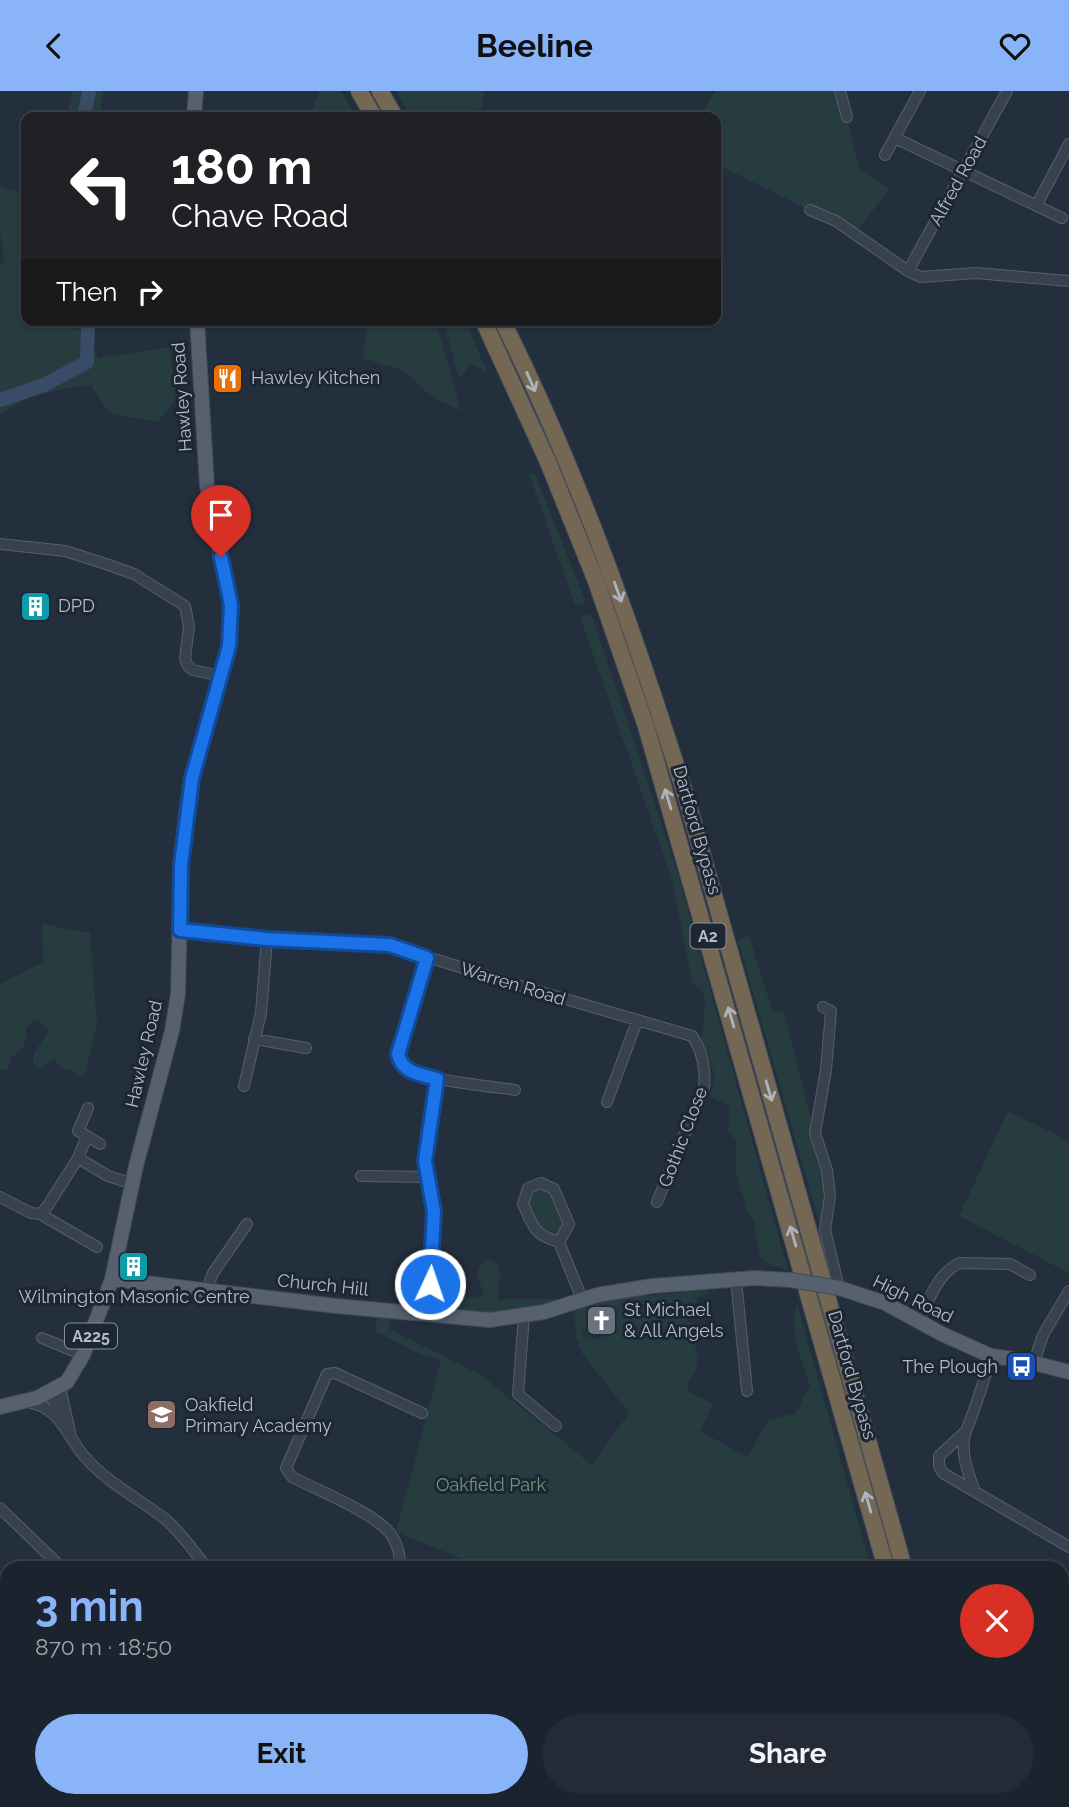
<!DOCTYPE html>
<html lang="en">
<head>
<meta charset="utf-8">
<style>
  :root { --surface:#1b232e; --page:#242b36; --text:#f1f3f6; --muted:#a0a4aa; --line:#39404a; --accent:#8ab4f8 }
  body { margin:0; font-family:Raleway,sans-serif; background:var(--page); color:var(--text); height:100vh; display:flex; flex-direction:column; font-size:26px; white-space:nowrap }
  * { box-sizing:border-box; margin:0 }
  p { font-size:23px; color:var(--muted) }
  .icon { flex:none; width:38px; height:38px; fill:none; stroke:currentColor; stroke-width:2; stroke-linecap:round; stroke-linejoin:round }
  .map { position:relative; flex:1; overflow:hidden }
  .side { position:absolute; left:0px; top:1470px; width:1069px; height:247px; display:flex; flex-direction:column; background:var(--surface); border-radius:21px 21px 0 0; box-shadow:0 2px 5px #0004,0 0 0 2px var(--line) }
  .side>* { flex:none }
  .top-card { position:absolute; left:21px; top:21px; width:700px; height:214px; border-radius:14px; box-shadow:0 2px 5px #0004,0 0 0 2px var(--line); background:#202124; color:#fff; overflow:hidden }
  .pin { position:absolute; display:grid; place-items:center; width:60px; height:60px; color:#fff; margin:-72px -30px; border-radius:50% 50% 50% 0; rotate:-45deg; box-shadow:0 0 7px #0007 }
  .pin .icon { rotate:45deg }
  .me { position:absolute; width:77px; margin:-38px; rotate:3deg; stroke-linejoin:round; filter:drop-shadow(0 0 5px #0008) }
  .turn { display:flex; align-items:center; gap:24px; height:147px; padding:0 35px; font-size:32px }
  .turn .icon { width:91px; height:91px; stroke-width:2.5 }
  .turn b { display:block; font-size:49px; line-height:60px }
  .then { display:flex; align-items:center; height:66px; padding:0 35px; background:#0003; gap:14px; font-size:26px }
  .round { display:grid; place-items:center; flex:none; width:74px; height:74px; border-radius:37px; background:var(--page) }
  .overview { display:flex; align-items:center; justify-content:space-between; height:119px; padding:0 35px }
  h1 { font-size:42px; font-weight:700; line-height:52px; color:var(--accent) }
  .primary-button { display:flex; gap:14px; margin-top:auto; padding:14px 35px }
  .primary-button a { flex:1; height:80px; border-radius:42px; background:var(--accent); color:#111; font-size:28px; font-weight:700; line-height:80px; text-align:center }
  .primary-button a+a { background:var(--page); color:var(--text) }
  header { display:flex; justify-content:space-between; align-items:center; height:91px; padding:0 35px; background:var(--accent); color:#111; font-size:32px; font-weight:700 }
  .map>svg:first-child { display:block }
  .green { fill:#263c3f; fill-rule:evenodd }
  .lines { fill:none; stroke-linecap:round; stroke-linejoin:round }
  .river { stroke:#394c67; stroke-width:14 }
  .minor-casing { stroke:#565f6c; stroke-width:12 }
  .major-casing { stroke:#414a57; stroke-width:16 }
  .highway-casing { stroke:#434c59; stroke-width:18 }
  .minor { stroke:#38414e; stroke-width:10 }
  .major { stroke:#56606e; stroke-width:14 }
  .highway { stroke:#746855; stroke-width:16 }
  .major-bridge-casing { stroke:#414a57; stroke-width:16; stroke-linecap:butt }
  .major-bridge { stroke:#56606e; stroke-width:14 }
  .oneway { stroke:#aeb4bd }
  .route-casing { stroke:#114b97; stroke-width:18 }
  .route { stroke:#1a73e8; stroke-width:12 }
  .labels { text-anchor:middle; stroke-width:6; stroke-linejoin:round; paint-order:stroke }
  .shield { fill:#1d2633; stroke:#878f9c; stroke-width:2 }
  .shield-label { font-size:16px; font-weight:bold; fill:#b4bcc9 }
  .street-label { font-size:18px; fill:#b4bcc9; stroke:#1d2633 }
  .poi-label { font-size:18px; fill:#b4bcc9; stroke:#1d2633; text-anchor:start }
  .park-label { font-size:18px; fill:#6b9a76; stroke:#1d2633 }
</style>
</head>
<body>
<header><svg class="icon" aria-label="back" viewBox="0 0 24 24"><path d="M15 5l-7 7 7 7"/></svg>Beeline<svg class="icon" aria-label="heart" viewBox="0 0 24 24"><path d="M12 20l-8-8c-3-5 5-10 8-4 3-6 11-1 8 4z"/></svg></header>
<div class="map">
<svg width="1069" height="1716" viewBox="0 0 1069 1716">
  <rect width="100%" height="100%" fill="#242f3e"/>
  <path class="green" d="M 73,0 L 103,0 L 100,26 L 66,26 Z
    M 320,0 L 341,0 L 357,26 L 309,26 Z
    M 396,0 L 484,0 L 482,16 L 468,26 L 412,26 Z
    M 715,0 L 839,0 L 860,78 L 889,98 L 856,142 L 716,73 L 716,26 L 700,26 Z
    M 0,94 L 13,100 L 26,100 L 26,229 L 72,229 L 99,267 L 169,256 L 176,307 L 158,331 L 109,322 L 91,294 C 59,298 25,303 0,325 L 0,174 L 5,173 L 0,142 Z
    M 368,229 L 436,230 L 461,320 L 440,310 L 424,299 L 404,280 L 363,267 Z
    M 443,229 L 465,229 L 487,281 L 471,273 L 459,288 Z
    M 534,381 L 586,511 L 575,514 L 529,383 Z
    M 591,523 L 678,783 L 788,1179 L 767,1172 L 738,1177 L 766,1172 L 760,1167 L 754,1131 L 748,1121 L 736,1083 L 736,1048 L 727,1041 L 730,1032 L 729,1016 L 711,1005 L 715,985 L 702,947 L 705,914 L 703,901 L 692,891 L 691,886 L 671,785 L 580,526 Z
    M 42,833 L 90,842 L 97,932 L 85,984 L 79,985 L 72,979 L 64,979 L 54,968 L 38,979 L 33,973 L 34,962 L 50,938 L 43,935 L 39,928 L 31,931 L 26,938 C 27,951 24,960 11,966 L 7,979 L 0,979 L 0,893 L 43,871 Z
    M 749,845 L 772,919 L 784,922 L 827,1093 L 822,1141 L 738,849 Z
    M 1008,1020 L 1069,1050 L 1069,1182 L 959,1125 Z
    M 542,1096 L 554,1102 L 566,1132 L 561,1142 L 551,1145 L 538,1139 L 525,1111 L 529,1101 Z
    M 488,1168 L 497,1172 L 500,1179 L 498,1210 L 506,1208 L 557,1208 L 571,1205 C 533,1224 489,1222 447,1220 L 447,1214 L 437,1214 L 436,1173 L 442,1174 L 441,1197 L 456,1208 L 465,1206 L 479,1207 L 484,1204 L 477,1183 L 480,1175 Z
    M 703,1196 L 710,1202 L 697,1207 L 697,1218 L 689,1214 L 686,1215 L 687,1231 L 694,1232 L 697,1239 L 692,1245 C 695,1255 699,1264 697,1274 C 694,1287 688,1283 688,1300 L 713,1313 L 700,1340 L 747,1366 L 769,1329 L 796,1322 L 810,1294 C 803,1274 787,1233 797,1213 L 871,1477 L 475,1477 L 457,1466 L 396,1441 L 441,1270 L 430,1264 L 428,1267 L 375,1240 L 377,1225 L 391,1226 L 389,1238 L 481,1284 L 592,1374 L 629,1322 L 582,1262 L 576,1246 L 574,1218 L 597,1210 L 685,1201 L 688,1198 ZM 592,1217 L 597,1220 L 601,1217 L 617,1231 L 606,1246 L 603,1244 L 600,1249 L 582,1244 L 585,1238 L 598,1243 L 600,1241 L 584,1227 Z
    M 1062,1544 L 1069,1551 L 1069,1716 L 989,1716 L 987,1710 L 1062,1710 Z
    M 770,1710 L 934,1710 L 936,1716 L 781,1716 Z"/>
  <g class="lines">
    <path class="river" d="M 84,26 L 89,0
      M 0,309 L 44,294 L 87,271 L 88,229"/>
    <defs>
      <path id="minor" d="M 840,0 L 847,26
        M 895,47 L 1062,127
        M 885,64 L 920,0
        M 1036,115 L 1069,53
        M 810,119 L 836,130 L 908,180 L 921,186 L 976,182 L 1069,190
        M 908,180 L 1007,0
        M 0,453 L 65,460 L 106,473 L 134,483 L 185,515 L 189,535 L 185,568 L 188,575 L 193,579 L 221,585
        M 180,840 L 267,848 L 390,854 L 507,891 L 692,945 C 702,958 706,980 704,996 L 657,1111
        M 427,867 L 398,963 C 398,965 400,973 401,974 C 410,988 496,996 515,999
        M 823,916 L 831,920 L 826,979 L 815,1042 L 827,1079 L 830,1105 L 825,1139 L 839,1197
        M 254,948 L 306,957
        M 244,995 L 261,922 L 267,848
        M 607,1011 L 637,930
        M 87,1045 L 78,1040 L 88,1017
        M 78,1067 L 87,1045 L 100,1053
        M 361,1085 L 429,1086
        M 541,1092 L 554,1098 L 569,1133 L 559,1151 C 533,1143 534,1137 523,1113 L 528,1097 Z
        M 0,1106 L 31,1122 L 40,1123 L 97,1156
        M 40,1123 L 47,1116 L 78,1067 L 108,1085 L 133,1093
        M 559,1151 L 582,1208
        M 736,1188 L 747,1300
        M 206,1201 L 213,1182 L 247,1133
        M 429,1223 L 434,1121 L 425,1070 L 437,988
        M 524,1225 L 518,1303 L 556,1335
        M 918,1230 C 929,1210 938,1181 960,1172 L 1010,1173 L 1030,1184
        M 42,1247 L 83,1264
        M 1034,1271 L 1043,1244 L 1069,1200
        M 60,1296 L 70,1341
        M 50,1302 L 61,1327
        M 28,1311 C 61,1317 65,1342 84,1365 C 106,1391 138,1407 165,1428 C 181,1441 194,1461 207,1477
        M 965,1341 L 939,1365 L 939,1375 L 943,1382 L 1069,1456
        M 975,1400 C 968,1383 959,1358 966,1340 C 976,1315 984,1291 991,1265
        M 0,1417 L 62,1477
        M 400,1477 C 400,1465 399,1456 392,1445 C 378,1423 317,1399 292,1386 L 286,1377 L 327,1283 L 335,1282 L 422,1322
        M 0,1620 L 7,1624
        M 0,1641 L 7,1632
        M 81,1710 L 90,1716
        M 643,1710 L 654,1716
        M 67,1716 L 71,1710
        M 171,1716 L 171,1710
        M 340,1716 L 340,1710"/>
      <path id="major" d="M 194,26 L 196,0
        M 112,1188 L 336,1215 L 490,1229 L 544,1221 L 597,1204 L 652,1195 L 755,1187 L 791,1189
        M 839,1197 L 885,1212 L 942,1243 L 991,1265 L 1022,1269 L 1069,1281
        M 0,1316 L 37,1307 L 67,1291 L 83,1264 L 112,1188 L 136,1075 L 172,940 L 178,903 L 181,774 L 186,722 L 192,687 L 229,555 L 231,514 L 207,395 L 197,229"/>
      <path id="highway" d="M 359,0 L 374,26
        M 380,0 L 395,26
        M 483,229 L 548,371 L 596,490 L 646,635 L 886,1477
        M 502,229 C 579,383 636,546 687,709 L 904,1477
        M 952,1710 L 954,1716
        M 970,1710 L 972,1716"/>
    </defs>
    <use href="#minor" class="minor-casing"/>
    <use href="#major" class="major-casing"/>
    <use href="#highway" class="highway-casing"/>
    <use href="#minor" class="minor"/>
    <use href="#major" class="major"/>
    <use href="#highway" class="highway"/>
    <defs>
      <path id="major-bridge" d="M 791,1189 L 839,1197"/>
    </defs>
    <use href="#major-bridge" class="major-bridge-casing"/>
    <use href="#major-bridge" class="major-bridge"/>
  </g>
  <defs><path id="oneway-shaft" d="M-6 0H5M1.5-3L5.5 0L1.5 3" fill="none" stroke-width="1.6" stroke-linecap="round" stroke-linejoin="round" transform="scale(1.75)"/></defs>
  <g class="oneway">
    <use href="#oneway-shaft" transform="translate(531 291) rotate(66)"/>
    <use href="#oneway-shaft" transform="translate(618 501) rotate(70)"/>
    <use href="#oneway-shaft" transform="translate(668 708) rotate(-107)"/>
    <use href="#oneway-shaft" transform="translate(731 926) rotate(-106)"/>
    <use href="#oneway-shaft" transform="translate(769 1000) rotate(74)"/>
    <use href="#oneway-shaft" transform="translate(793 1145) rotate(-106)"/>
    <use href="#oneway-shaft" transform="translate(868 1411) rotate(-106)"/>
  </g>
  <g class="lines">
    <defs>
      <path id="route" d="M 221,466 L 231,514 L 229,555 L 192,687 L 181,774 L 180,839 L 267,848 L 390,854 L 427,867 L 398,963 C 402,982 420,983 437,988 L 425,1070 L 434,1121 L 430,1193"/>
    </defs>
    <use href="#route" class="route-casing"/>
    <use href="#route" class="route"/>
  </g>
  <defs>
    <symbol id="restaurant-square" viewBox="-11 -11 22 22"><rect x="-9" y="-9" width="18" height="18" rx="4" fill="#e8710a" stroke="#1d2633"/><path d="M-5-6h1v4h1v-4h1v4h1v-4h1v5L-1.5 .5V6h-2V.5L-5-1ZM5-6V6H3V1.5H1.5Q1.5-4 5-6Z" fill="#fff"/></symbol>
    <symbol id="building-square" viewBox="-11 -11 22 22"><rect x="-9" y="-9" width="18" height="18" rx="4" fill="#0f9aa8" stroke="#1d2633"/><path d="M-4-6H4V6H1V3H-1V6H-4ZM-2.5-4.3h1.7v1.8h-1.7ZM.8-4.3h1.7v1.8H.8ZM-2.5-1h1.7V.8h-1.7ZM.8-1h1.7V.8H.8Z" fill="#fff"/></symbol>
    <symbol id="church-square" viewBox="-11 -11 22 22"><rect x="-9" y="-9" width="18" height="18" rx="4" fill="#6b7280" stroke="#1d2633"/><path d="M-1.2-6h2.4v3.5h3.3v2.4h-3.3V6h-2.4V-.1h-3.3v-2.4h3.3Z" fill="#fff"/></symbol>
    <symbol id="bus-square" viewBox="-11 -11 22 22"><rect x="-9" y="-9" width="18" height="18" rx="4" fill="#1a4fb4" stroke="#1d2633"/><path d="M-5-6H5V4H4V6H2V4H-2V6H-4V4H-5ZM-3.5-4V0h7V-4ZM-3.5 1.2v1.5H-2V1.2ZM2 1.2v1.5H3.5V1.2Z" fill="#fff"/></symbol>
    <symbol id="school-square" viewBox="-11 -11 22 22"><rect x="-9" y="-9" width="18" height="18" rx="4" fill="#8d6e63" stroke="#1d2633"/><path d="M0-5L7-2L0 1L-7-2ZM-4 1L0 2.5L4 1V4Q0 6-4 4Z" fill="#fff"/></symbol>
  </defs>
  <g fill-rule="evenodd">
    <use href="#restaurant-square" x="210" y="270" width="35" height="35"/>
    <use href="#building-square" x="18" y="498" width="35" height="35"/>
    <use href="#building-square" x="116" y="1158" width="35" height="35"/>
    <use href="#church-square" x="584" y="1212" width="35" height="35"/>
    <use href="#bus-square" x="1004" y="1258" width="35" height="35"/>
    <use href="#school-square" x="144" y="1306" width="35" height="35"/>
  </g>
  <g class="labels">
    <g class="shield">
      <rect x="690.5" y="832.5" width="35" height="25" rx="5"/>
      <rect x="65" y="1232.5" width="52" height="25" rx="5"/>
    </g>
    <g class="shield-label">
      <text x="708" y="851">A2</text>
      <text x="91" y="1251">A225</text>
    </g>
    <g class="street-label">
      <text transform="translate(958 90) rotate(-61)" y="6">Alfred Road</text>
      <text transform="translate(182 306) rotate(-94)" y="6">Hawley Road</text>
      <text transform="translate(697 739) rotate(74)" y="6">Dartford Bypass</text>
      <text transform="translate(513 893) rotate(17)" y="6">Warren Road</text>
      <text transform="translate(144 963) rotate(-77)" y="6">Hawley Road</text>
      <text transform="translate(683 1046) rotate(-69)" y="6">Gothic Close</text>
      <text transform="translate(323 1194) rotate(6)" y="6">Church Hill</text>
      <text transform="translate(913 1208) rotate(26)" y="6">High Road</text>
      <text transform="translate(852 1284) rotate(74)" y="6">Dartford Bypass</text>
    </g>
    <g class="poi-label">
      <text x="251" y="293">Hawley Kitchen</text>
      <text x="58" y="521">DPD</text>
      <text x="134" y="1212" text-anchor="middle">Wilmington Masonic Centre</text>
      <text x="624" y="1225">St Michael<tspan x="624" dy="21">&amp; All Angels</tspan></text>
      <text x="998" y="1282" text-anchor="end">The Plough</text>
      <text x="185" y="1320">Oakfield<tspan x="185" dy="21">Primary Academy</tspan></text>
    </g>
    <g class="park-label">
      <text x="491" y="1400">Oakfield Park</text>
    </g>
  </g>
</svg>
<div class="pin" style="left:221px;top:466px;background:#d93025"><svg class="icon" aria-label="arrive" viewBox="0 0 24 24"><path d="M6 21V4h12l-3 4 3 4H6"/></svg></div>
<svg class="me" style="left:430px;top:1193px" viewBox="-20 -20 40 40"><circle r="17" fill="#1a73e8" stroke="#fff" stroke-width="3"/><path d="M0-11L8 9 0 5-8 9z" fill="#fff"/></svg>
<div class="top-card">
<div class="turn"><svg class="icon" aria-label="left" viewBox="0 0 24 24"><path d="M17 20v-9H6M10 6l-5 5 5 5"/></svg><div><b>180 m</b>Chave Road</div></div>
<div class="then">Then<svg class="icon" aria-label="right" viewBox="0 0 24 24"><path d="M7 20v-9h11M14 6l5 5-5 5"/></svg></div>
</div>
<section class="side">
<div class="overview"><div><h1>3 min</h1><p>870 m · 18:50</p></div><a class="round" style="background:#d93025;color:#fff"><svg class="icon" aria-label="close" viewBox="0 0 24 24"><path d="M6 6l12 12M18 6L6 18"/></svg></a></div>
<div class="primary-button"><a>Exit</a><a>Share</a></div>
</section>
</div>
</body>
</html>
